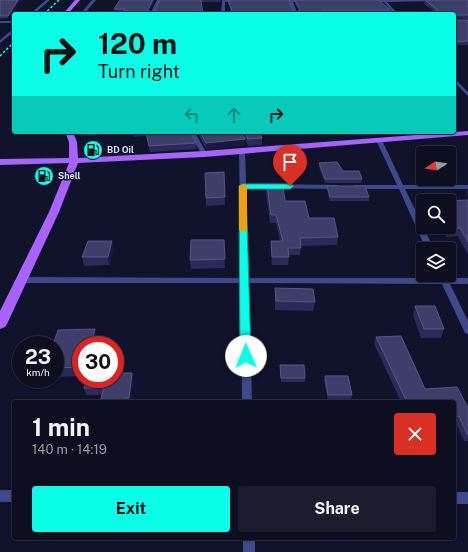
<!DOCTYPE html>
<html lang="en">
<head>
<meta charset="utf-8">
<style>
  :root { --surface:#0d0e20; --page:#1b1c2d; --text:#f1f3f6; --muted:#9a9ca5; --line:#2d2e3e; --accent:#0afde6 }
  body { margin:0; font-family:"Public Sans",sans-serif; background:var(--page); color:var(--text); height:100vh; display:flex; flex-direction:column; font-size:15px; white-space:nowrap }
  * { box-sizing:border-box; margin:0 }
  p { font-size:13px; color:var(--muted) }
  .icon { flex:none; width:22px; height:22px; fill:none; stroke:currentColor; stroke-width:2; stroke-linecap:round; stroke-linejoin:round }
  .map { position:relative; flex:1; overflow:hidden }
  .details { position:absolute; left:12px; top:400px; width:444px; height:140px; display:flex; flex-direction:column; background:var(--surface); border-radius:4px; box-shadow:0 1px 3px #0004,0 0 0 1px var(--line) }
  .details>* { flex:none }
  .top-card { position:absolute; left:12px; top:12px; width:444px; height:122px; border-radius:4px; box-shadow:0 1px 3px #0004,0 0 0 1px var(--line); background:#0afde6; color:#111; overflow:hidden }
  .needle { width:26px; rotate:258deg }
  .tools { position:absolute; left:416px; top:146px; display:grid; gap:8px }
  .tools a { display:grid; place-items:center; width:40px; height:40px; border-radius:4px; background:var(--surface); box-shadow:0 1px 3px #0004,0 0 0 1px var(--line); font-size:20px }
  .speed { position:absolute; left:12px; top:336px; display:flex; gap:8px; font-size:20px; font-weight:700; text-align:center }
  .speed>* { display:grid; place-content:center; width:52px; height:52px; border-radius:50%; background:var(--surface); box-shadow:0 1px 3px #0004,0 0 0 1px var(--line); line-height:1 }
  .speed small { font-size:10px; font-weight:400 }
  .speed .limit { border:6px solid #d22; background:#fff; color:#111 }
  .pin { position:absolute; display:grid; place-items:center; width:34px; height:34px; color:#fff; margin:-41px -17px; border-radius:50% 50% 50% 0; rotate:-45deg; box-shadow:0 0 4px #0007 }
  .pin .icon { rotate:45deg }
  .me { position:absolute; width:44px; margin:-22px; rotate:359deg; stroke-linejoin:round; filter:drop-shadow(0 0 3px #0008) }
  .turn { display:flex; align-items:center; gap:14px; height:84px; padding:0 20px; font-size:18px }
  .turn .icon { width:52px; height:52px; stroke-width:2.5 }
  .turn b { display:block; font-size:28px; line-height:34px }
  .lanes { display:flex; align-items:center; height:38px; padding:0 20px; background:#0003; justify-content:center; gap:20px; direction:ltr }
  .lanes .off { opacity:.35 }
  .round { display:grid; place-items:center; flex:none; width:42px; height:42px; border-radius:4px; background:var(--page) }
  .summary { display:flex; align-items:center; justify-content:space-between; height:68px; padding:0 20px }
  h1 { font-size:24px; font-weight:700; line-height:30px }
  .action { display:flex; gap:8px; margin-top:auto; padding:8px 20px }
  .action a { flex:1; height:46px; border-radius:4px; background:var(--accent); color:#111; font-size:16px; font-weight:700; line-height:46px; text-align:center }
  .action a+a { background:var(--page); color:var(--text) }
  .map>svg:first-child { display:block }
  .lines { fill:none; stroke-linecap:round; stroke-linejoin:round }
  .street { fill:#3d4989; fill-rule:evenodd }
  .primary { fill:#a664fd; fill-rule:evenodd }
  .rail { stroke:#0afde6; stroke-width:1.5; stroke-dasharray:2.5 2; stroke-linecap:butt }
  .wall { fill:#2b2b59 }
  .shaded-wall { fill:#19193f }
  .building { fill:#3e3e6a; stroke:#575782 }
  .route { fill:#0afde6; stroke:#06a496 }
  .slow { fill:#f59e0b }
  .labels { text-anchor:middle; stroke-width:3; stroke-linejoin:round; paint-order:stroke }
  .far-poi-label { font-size:9px; font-weight:bold; fill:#dcdeff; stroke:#11122b; text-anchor:start }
</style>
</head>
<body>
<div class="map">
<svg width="468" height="552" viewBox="0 0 468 552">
  <rect width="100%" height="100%" fill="#11122b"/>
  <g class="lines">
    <path class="street" d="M 46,0 L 50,0 L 34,14 L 30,14 Z
      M 92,0 L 96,0 L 84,14 L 80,14 Z
      M 157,0 L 161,0 L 154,14 L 150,14 Z
      M 222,0 L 239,0 L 241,1 L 225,2 L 225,14 L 221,14 Z
      M 279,0 L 305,0 L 307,1 L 293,2 L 298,14 L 294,14 L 290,2 L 278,2 Z
      M 371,0 L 435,0 L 437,1 L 387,2 L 398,14 L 394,14 L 384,2 L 370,2 Z
      M 0,21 L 14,21 L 14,23 L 0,23 Z
      M 13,29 L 14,29 L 14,32 L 0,43 L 0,40 Z
      M 454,78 L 468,92 L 468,96 L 454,82 Z
      M 189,132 L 195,132 L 207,154 L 206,155 L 202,155 Z
      M 377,139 L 382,140 L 403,185 L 468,185 L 468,189 L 405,189 L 434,249 L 426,249 L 399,189 L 355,189 L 352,187 L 355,185 L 397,185 L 376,140 Z
      M 242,148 L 245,150 L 246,184 L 338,185 L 341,187 L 338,189 L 246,188 L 249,278 L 440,278 L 438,275 L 446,275 L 448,278 L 468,278 L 468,284 L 450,284 L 468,321 L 468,334 L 465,333 L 464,331 L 442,284 L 249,283 L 252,402 L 242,402 L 241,283 L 22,283 L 18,280 L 22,277 L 241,278 L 239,150 Z
      M 0,490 L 14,490 L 14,502 L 0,502 Z
      M 454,492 L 468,492 L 468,504 L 454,504 Z
      M 243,538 L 255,538 L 255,552 L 243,552 Z"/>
    <path class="primary" d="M 75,0 L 80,0 L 68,14 L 63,14 Z
      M 468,131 L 468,135 L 204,157 L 78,163 L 59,212 L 7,324 L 5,327 L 0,329 L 0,311 L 49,212 L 69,163 L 0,165 L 0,159 L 69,158 L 69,142 L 65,132 L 73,132 L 77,142 L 78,158 L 204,151 Z"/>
    <path class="rail" d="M 44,14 L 59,0
      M 0,56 L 14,42"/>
  </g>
  <path class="wall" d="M 0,0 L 21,0 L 8,18 L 0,19 Z
    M 120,0 L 149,12 L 154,12 L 160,0 L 221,0 L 220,2 L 201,2 L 203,14 L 125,14 L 124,12 L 115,12 L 114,9 Z
    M 228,0 L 293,12 L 299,12 L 295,4 L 295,0 L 390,10 L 389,14 L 232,14 L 228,4 Z
    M 425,0 L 468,0 L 468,19 L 454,18 L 454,14 L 437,14 L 424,4 Z
    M 454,19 L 455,20 L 468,20 L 468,46 L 467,45 L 454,45 Z
    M 133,132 L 190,132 L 196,143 L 197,149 L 150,152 L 146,136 L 134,137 Z
    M 197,132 L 240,132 L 244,139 L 243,135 L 243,132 L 260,132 L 262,138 L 262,145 L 248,146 L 245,139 L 245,145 L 206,149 Z
    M 319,163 L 343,171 L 362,179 L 361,183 L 325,183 L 319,167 Z
    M 224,172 L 225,205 L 206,206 L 205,173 Z
    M 267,186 L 285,201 L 309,218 L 338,237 L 337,245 L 301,246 L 300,255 L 289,255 L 288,265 L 272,265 L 271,249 L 271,241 L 280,241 L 276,223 L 270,223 L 266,193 Z
    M 327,186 L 369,197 L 369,201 L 330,201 L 327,190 Z
    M 468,188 L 468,195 L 466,193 Z
    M 468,200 L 468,255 L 458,236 L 447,237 L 440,227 L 449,227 Z
    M 224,240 L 225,268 L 191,269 L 190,260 Z
    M 114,250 L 109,265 L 84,266 L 82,257 Z
    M 275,288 L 315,302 L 313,311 L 275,310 Z
    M 415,306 L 444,329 L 441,338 L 421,338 L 413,315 Z
    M 376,337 L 425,389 L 468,408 L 468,441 L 464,441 L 456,423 L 454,424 L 454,402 L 401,402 L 374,344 Z
    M 97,338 L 95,345 L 81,345 L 81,376 L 55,377 L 55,345 Z
    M 280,365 L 305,378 L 305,382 L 281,382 L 280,370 Z
    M 132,373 L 133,380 L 131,402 L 100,402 L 102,395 L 86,395 L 84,388 Z
    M 325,376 L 352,395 L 351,400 L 328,400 L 324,380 Z"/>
  <path class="shaded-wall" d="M 18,0 L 21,0 L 8,18 L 8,16 Z
    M 153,0 L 155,0 L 149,13 L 148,10 Z
    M 245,139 L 245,145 L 206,149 L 206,143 Z
    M 112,241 L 114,250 L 109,265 L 108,257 Z
    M 95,329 L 97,338 L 95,345 L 91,345 Z
    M 132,373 L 133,380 L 131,402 L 130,402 L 129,398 Z"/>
  <path class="building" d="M 0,0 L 18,0 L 8,16 L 0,16 Z
    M 120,0 L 153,0 L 148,10 L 149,12 L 154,12 L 160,0 L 201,0 L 203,14 L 127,14 L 128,11 L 124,11 L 125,9 L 114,9 Z
    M 228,0 L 289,0 L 293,12 L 298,12 L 300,10 L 295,0 L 379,0 L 390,10 L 324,10 L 326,14 L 233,14 Z
    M 425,0 L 468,0 L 468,15 L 455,15 L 454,17 L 454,14 L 442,14 Z
    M 454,19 L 455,20 L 468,20 L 468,41 L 454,42 Z
    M 146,132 L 190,132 L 196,143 L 149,146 Z
    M 200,132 L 240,132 L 245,139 L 206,143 Z
    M 245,132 L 260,132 L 262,138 L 248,139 Z
    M 337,162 L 343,171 L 359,171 L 362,179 L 325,179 L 319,163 Z
    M 224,172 L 225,197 L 206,198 L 205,173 Z
    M 267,186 L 283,186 L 285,201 L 305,201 L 309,218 L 334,218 L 338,237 L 300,238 L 301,248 L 288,248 L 289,257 L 272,257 L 271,241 L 283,241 L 276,215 L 271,215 Z
    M 327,186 L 365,186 L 369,197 L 330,197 Z
    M 468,200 L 468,242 L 460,228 L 449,229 L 448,227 L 449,227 L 449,201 L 444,201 Z
    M 191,240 L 224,240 L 225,259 L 190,260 Z
    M 88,241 L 112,241 L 108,257 L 82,257 Z
    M 275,288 L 313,289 L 315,302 L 276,301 Z
    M 415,306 L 435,306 L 444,329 L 424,329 Z
    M 95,329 L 91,345 L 81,345 L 81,367 L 55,368 L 55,345 L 53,345 L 58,330 Z
    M 401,336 L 425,389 L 457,387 L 468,408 L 468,434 L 467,434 L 459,416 L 454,417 L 454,402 L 407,402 L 376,337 Z
    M 280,365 L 304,365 L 305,378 L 281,378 Z
    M 115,373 L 132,373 L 129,398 L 124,398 L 123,402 L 100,402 L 104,388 L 84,388 L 86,379 L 115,379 Z
    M 325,376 L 348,376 L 352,395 L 328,395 Z
    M 14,424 L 14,429 L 12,429 Z"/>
  <path class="route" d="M 243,184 L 290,184 L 294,186 L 290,189 L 246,189 L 251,356 L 250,359 L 242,359 L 240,356 L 239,186 Z"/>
  <path class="slow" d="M 243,184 L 247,186 L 247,230 L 243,232 L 239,230 L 239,186 Z"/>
  <defs>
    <symbol id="fuel-disc" viewBox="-11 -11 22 22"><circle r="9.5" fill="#0afde6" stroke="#11122b"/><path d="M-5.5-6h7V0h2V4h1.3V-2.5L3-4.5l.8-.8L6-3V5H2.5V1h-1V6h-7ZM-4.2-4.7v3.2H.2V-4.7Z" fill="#111"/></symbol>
  </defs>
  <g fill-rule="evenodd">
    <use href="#fuel-disc" x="82" y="139" width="22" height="22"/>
    <use href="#fuel-disc" x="33" y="165" width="22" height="22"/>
  </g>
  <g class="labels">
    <g class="far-poi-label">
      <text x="107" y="153">BD Oil</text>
      <text x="58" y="179">Shell</text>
    </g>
  </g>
</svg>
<div class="tools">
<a><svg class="needle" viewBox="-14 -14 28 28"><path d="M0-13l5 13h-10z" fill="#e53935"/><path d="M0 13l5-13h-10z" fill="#9a9ca5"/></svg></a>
<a><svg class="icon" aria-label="search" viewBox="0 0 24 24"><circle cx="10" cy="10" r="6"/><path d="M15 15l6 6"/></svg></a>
<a><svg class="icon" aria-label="layers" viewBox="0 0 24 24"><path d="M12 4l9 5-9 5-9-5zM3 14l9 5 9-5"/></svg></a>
</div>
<div class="speed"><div>23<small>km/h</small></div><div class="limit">30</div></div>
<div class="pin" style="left:290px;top:186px;background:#d93025"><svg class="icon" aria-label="arrive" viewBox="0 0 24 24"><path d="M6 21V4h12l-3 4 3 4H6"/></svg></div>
<svg class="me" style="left:246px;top:356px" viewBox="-20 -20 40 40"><circle r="19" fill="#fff"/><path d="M0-13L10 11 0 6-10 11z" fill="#0afde6"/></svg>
<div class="top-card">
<div class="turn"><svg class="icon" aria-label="right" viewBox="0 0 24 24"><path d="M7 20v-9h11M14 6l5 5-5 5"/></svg><div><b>120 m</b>Turn right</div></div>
<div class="lanes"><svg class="icon off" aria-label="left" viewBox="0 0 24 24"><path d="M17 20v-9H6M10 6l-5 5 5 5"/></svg><svg class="icon off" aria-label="ahead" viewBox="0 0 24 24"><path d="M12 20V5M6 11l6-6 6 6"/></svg><svg class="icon" aria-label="right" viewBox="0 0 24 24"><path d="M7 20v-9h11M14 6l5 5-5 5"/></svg></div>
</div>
<section class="details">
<div class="summary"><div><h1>1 min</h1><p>140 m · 14:19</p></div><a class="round" style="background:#d93025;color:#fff"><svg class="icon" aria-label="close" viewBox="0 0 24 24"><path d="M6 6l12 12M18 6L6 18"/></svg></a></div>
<div class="action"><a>Exit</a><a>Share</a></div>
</section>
</div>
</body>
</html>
